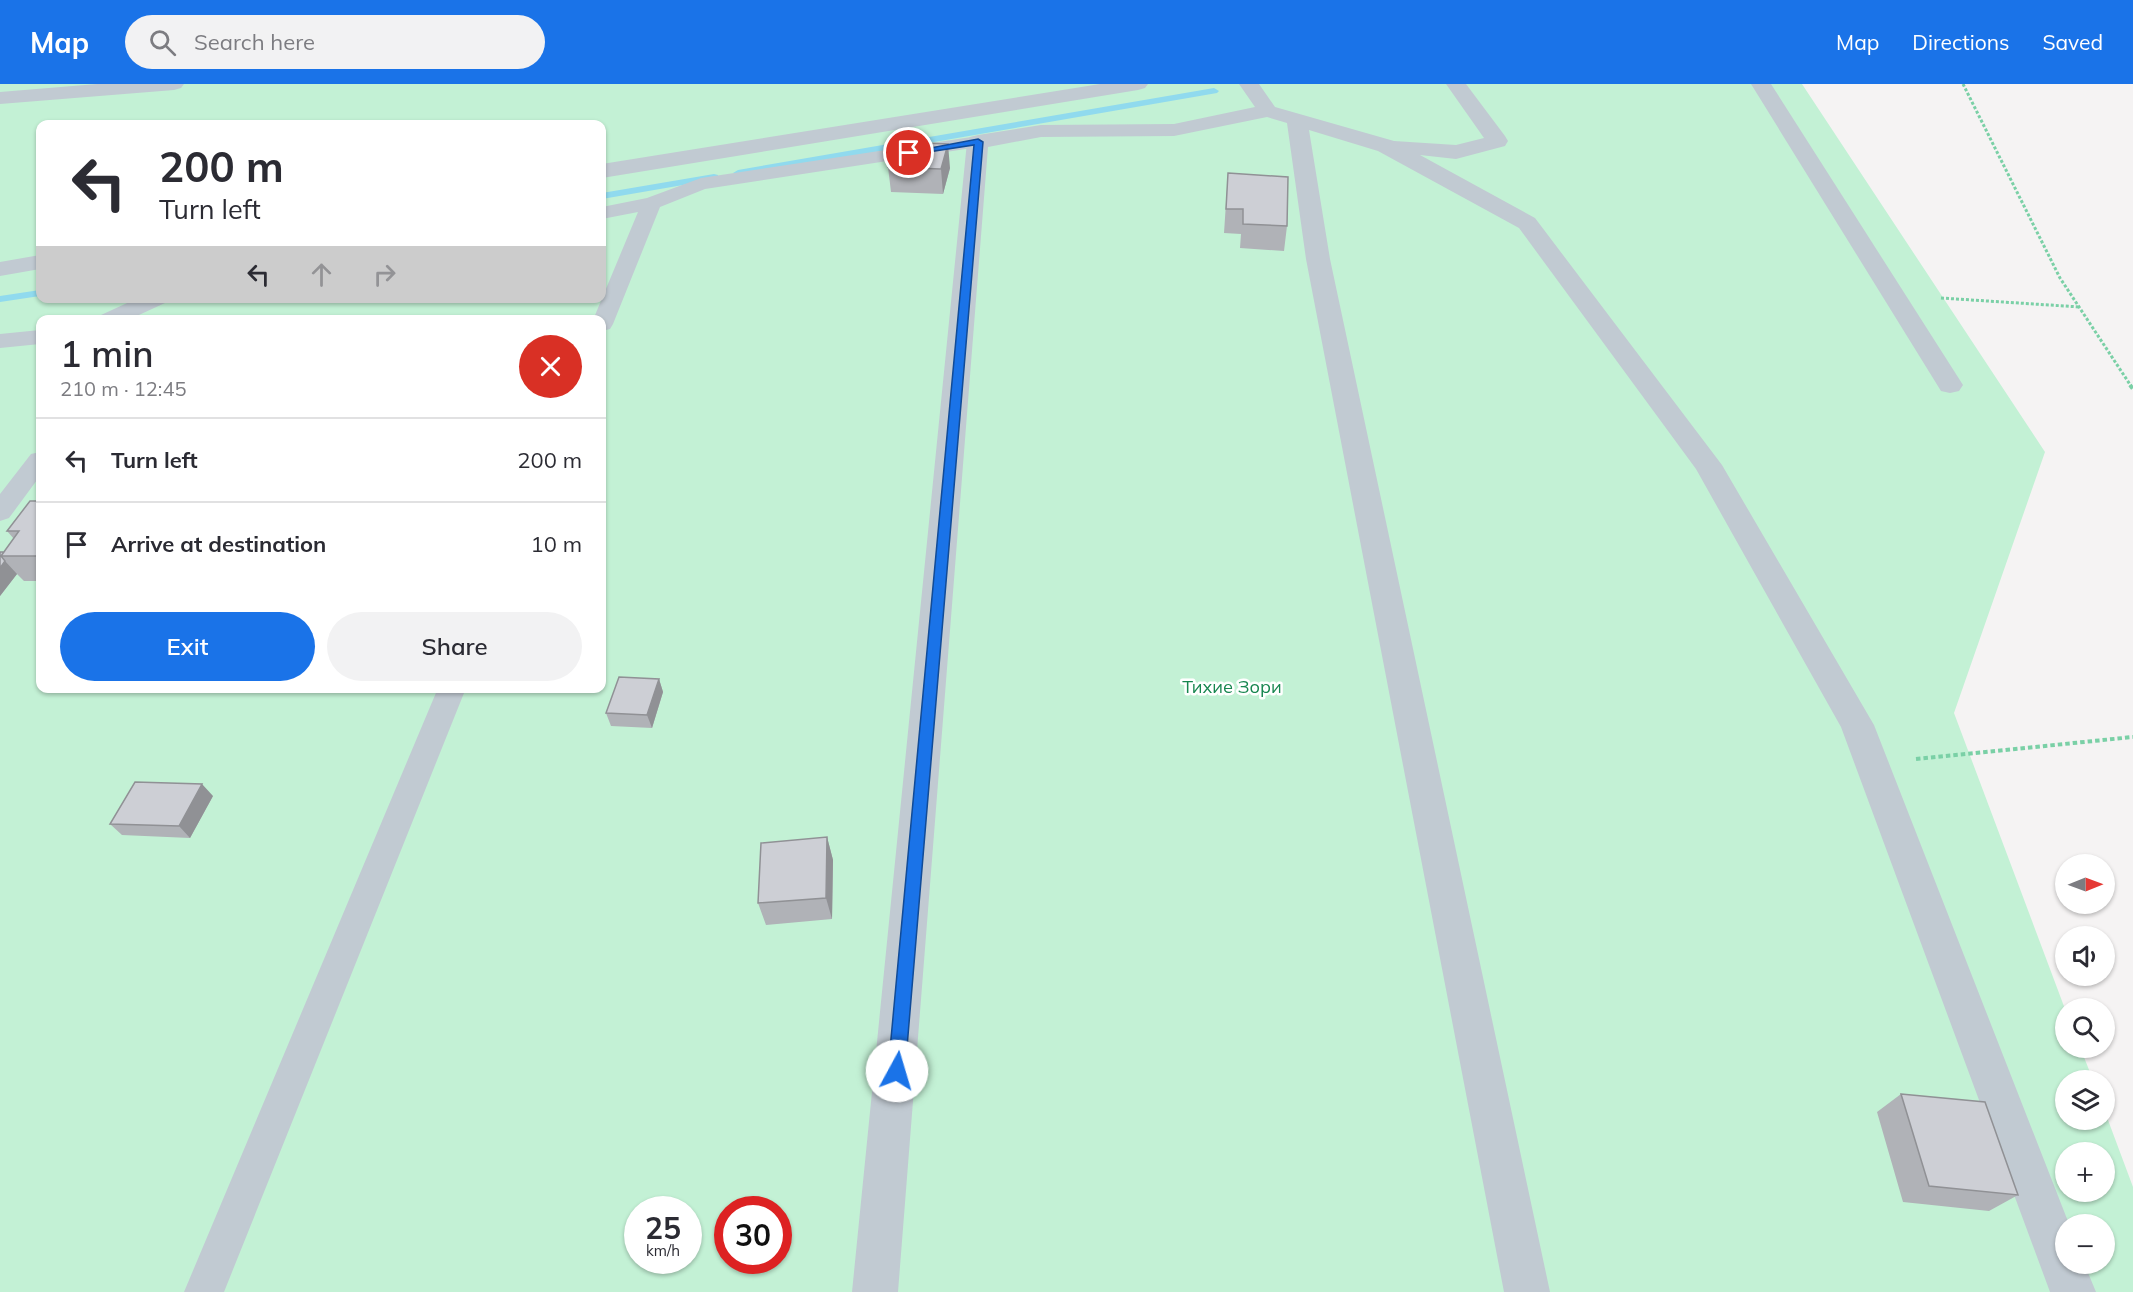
<!DOCTYPE html>
<html lang="en">
<head>
<meta charset="utf-8">
<style>
  :root { --surface:#fff; --page:#f2f2f3; --text:#2b2b33; --muted:#7c7c81; --line:#e1e1e2; --accent:#1a73e8 }
  body { margin:0; font-family:Mulish,sans-serif; background:var(--page); color:var(--text); height:100vh; display:flex; flex-direction:column; font-size:22px; white-space:nowrap }
  * { box-sizing:border-box; margin:0 }
  p { font-size:20px; color:var(--muted) }
  .icon { flex:none; width:33px; height:33px; fill:none; stroke:currentColor; stroke-width:2; stroke-linecap:round; stroke-linejoin:round }
  .map { position:relative; flex:1; overflow:hidden }
  .details { position:absolute; left:36px; top:231px; width:570px; height:378px; display:flex; flex-direction:column; background:var(--surface); border-radius:12px; box-shadow:0 2px 4px #0004 }
  .details>* { flex:none }
  .guide { position:absolute; left:36px; top:36px; width:570px; height:183px; border-radius:12px; box-shadow:0 2px 4px #0004; background:#fff; color:var(--text); overflow:hidden }
  .needle { width:39px; rotate:89deg }
  .buttons { position:absolute; left:2055px; top:770px; display:grid; gap:12px }
  .buttons a { display:grid; place-items:center; width:60px; height:60px; border-radius:50%; background:var(--surface); box-shadow:0 2px 4px #0004; font-size:30px }
  .speed { position:absolute; left:624px; top:1112px; display:flex; gap:12px; font-size:30px; font-weight:700; text-align:center }
  .speed>* { display:grid; place-content:center; width:78px; height:78px; border-radius:50%; background:var(--surface); box-shadow:0 2px 4px #0004; line-height:1 }
  .speed small { font-size:15px; font-weight:400 }
  .speed .limit { border:9px solid #d22; background:#fff; color:#111 }
  .pin { position:absolute; display:grid; place-items:center; width:51px; height:51px; color:#fff; margin:-26px; border:3px solid #fff; border-radius:50%; box-shadow:0 2px 6px #0007 }
  .me { position:absolute; width:66px; margin:-33px; rotate:6deg; stroke-linejoin:round; filter:drop-shadow(0 0 4px #0008) }
  .turn { display:flex; align-items:center; gap:21px; height:126px; padding:0 24px; font-size:27px }
  .turn .icon { width:78px; height:78px; stroke-width:2.5 }
  .turn b { display:block; font-size:42px; line-height:51px }
  .lanes { display:flex; align-items:center; height:57px; padding:0 24px; background:#0003; justify-content:center; gap:30px; direction:ltr }
  .lanes .off { opacity:.35 }
  .round { display:grid; place-items:center; flex:none; width:63px; height:63px; border-radius:32px; background:var(--page) }
  .summary { display:flex; align-items:center; justify-content:space-between; height:102px; padding:0 24px }
  h1 { font-size:36px; font-weight:600; line-height:45px }
  .action { display:flex; gap:12px; margin-top:auto; padding:12px 24px }
  .action a { flex:1; height:69px; border-radius:36px; background:var(--accent); color:#fff; font-size:24px; font-weight:600; line-height:69px; text-align:center }
  .action a+a { background:var(--page); color:var(--text) }
  ul { padding:0; list-style:none }
  li { display:flex; align-items:center; gap:18px; height:84px; padding:0 24px; border-top:2px solid var(--line) }
  li div { flex:1 }
  li b { display:block; font-size:22px }
  li em { font-style:normal }
  header { display:flex; align-items:center; gap:36px; box-sizing:border-box; height:84px; padding:0 30px; background:var(--accent); color:#fff }
  header strong { font-size:28px }
  nav { display:flex; gap:33px; margin-inline-start:auto; font-size:21px }
  .search { width:420px; height:54px; background:var(--page); display:flex; align-items:center; gap:15px; box-sizing:border-box; padding:0 21px; border-radius:33px; color:var(--muted); font-size:22px }
  .map>svg:first-child { display:block }
  .green { fill:#c3f1d5; fill-rule:evenodd }
  .lines { fill:none; stroke-linecap:round; stroke-linejoin:round }
  .stream { fill:#90daee; fill-rule:evenodd }
  .path-far1 { stroke:#7ad0a6; stroke-width:3; stroke-dasharray:3 2; stroke-linecap:butt }
  .path { stroke:#7ad0a6; stroke-width:4; stroke-dasharray:4.5 3; stroke-linecap:butt }
  .service { fill:#c1cad2; fill-rule:evenodd }
  .minor { fill:#c1cad2; fill-rule:evenodd }
  .wall { fill:#b0b2b7 }
  .shaded-wall { fill:#909195 }
  .building { fill:#cdcfd5; stroke:#909195; stroke-width:1.5 }
  .route { fill:#1a73e8; stroke:#114b97; stroke-width:1.5 }
  .labels { text-anchor:middle; stroke-width:5; stroke-linejoin:round; paint-order:stroke }
  .park-label { font-size:18px; fill:#17864f; stroke:#fff }
</style>
</head>
<body>
<header>
<strong>Map</strong>
<div class="search"><svg class="icon" aria-label="search" viewBox="0 0 24 24"><circle cx="10" cy="10" r="6"/><path d="M15 15l6 6"/></svg>Search here</div>
<nav><a>Map</a><a>Directions</a><a>Saved</a></nav>
</header>
<div class="map">
<svg width="2133" height="1208" viewBox="0 0 2133 1208">
  <rect width="100%" height="100%" fill="#f5f3f3"/>
  <path class="green" d="M 0,0 L 1802,0 L 2045,368 L 1954,629 L 2065,925 L 2066,963 L 2080,963 L 2093,996 L 2066,996 L 2066,1035 L 2104,1035 L 2105,1028 L 2133,1103 L 2133,1208 L 0,1208 ZM 40,40 L 602,40 L 602,214 L 40,214 ZM 40,236 L 602,236 L 602,604 L 40,604 ZM 2066,1068 L 2104,1068 L 2104,1107 L 2066,1107 ZM 638,1125 L 688,1125 L 688,1176 L 638,1176 ZM 728,1125 L 778,1125 L 778,1176 L 728,1176 ZM 2066,1140 L 2104,1140 L 2104,1179 L 2066,1179 Z"/>
  <g class="lines">
    <path class="stream" d="M 1214,4 L 1219,7 L 1217,9 L 738,92 L 733,89 L 738,86 Z
      M 714,90 L 718,91 L 718,95 L 602,115 L 602,109 Z
      M 40,206 L 40,212 L 0,218 L 0,212 Z"/>
    <path class="path-far1" d="M 1963,0 L 2060,194 L 2131,302
      M 1941,214 L 2080,223"/>
    <path class="path" d="M 2130,301 L 2133,305
      M 1916,675 L 2133,653"/>
    <path class="service" d="M 978,52 L 987,58 L 985,62 L 705,105 L 660,123 L 613,240 L 610,245 L 602,247 L 602,236 L 593,236 L 638,128 L 602,135 L 602,123 L 647,114 L 701,94 Z
      M 138,214 L 167,214 L 165,219 L 128,236 L 98,236 L 101,231 Z
      M 40,246 L 40,260 L 0,264 L 0,250 Z
      M 40,368 L 40,392 L 9,434 L 0,437 L 0,410 L 31,370 Z
      M 438,604 L 466,604 L 224,1208 L 184,1208 Z"/>
    <path class="minor" d="M 97,0 L 184,0 L 181,4 L 174,6 L 0,20 L 0,8 Z
      M 1100,0 L 1148,0 L 1145,4 L 1138,6 L 602,94 L 602,80 Z
      M 1239,0 L 1259,0 L 1275,23 L 1394,57 L 1456,61 L 1484,54 L 1446,0 L 1466,0 L 1505,52 L 1508,57 L 1505,62 L 1456,75 L 1420,71 L 1535,134 L 1722,381 L 1874,641 L 2069,1140 L 2066,1140 L 2066,1179 L 2084,1179 L 2096,1208 L 2050,1208 L 1841,643 L 1696,385 L 1519,144 L 1378,67 L 1309,46 L 1330,175 L 1550,1208 L 1504,1208 L 1306,175 L 1287,39 L 1267,33 L 1174,52 L 1041,53 L 988,63 L 898,1208 L 852,1208 L 967,58 L 970,53 L 978,51 L 1041,41 L 1174,40 L 1255,23 Z
      M 1751,0 L 1771,0 L 1963,301 L 1959,307 L 1950,309 L 1941,307 Z
      M 40,171 L 40,185 L 0,192 L 0,178 Z"/>
  </g>
  <path class="wall" d="M 888,83 L 950,84 L 943,110 L 891,108 Z
    M 1228,89 L 1287,142 L 1284,167 L 1240,164 L 1241,150 L 1224,149 Z
    M 40,417 L 40,497 L 24,497 L 17,490 L 0,512 L 0,468 L 4,468 L 14,455 L 7,447 Z
    M 659,595 L 663,608 L 652,644 L 611,642 L 606,629 Z
    M 213,712 L 190,754 L 122,751 L 110,740 Z
    M 827,753 L 833,776 L 832,835 L 766,841 L 758,819 Z
    M 1901,1010 L 2018,1111 L 1989,1127 L 1903,1118 L 1877,1028 Z"/>
  <path class="shaded-wall" d="M 948,60 L 950,84 L 943,110 L 941,85 Z
    M 5,477 L 17,490 L 0,512 L 0,484 Z
    M 659,595 L 663,608 L 652,644 L 647,631 Z
    M 202,700 L 213,712 L 190,754 L 179,742 Z
    M 827,753 L 833,776 L 832,835 L 826,814 Z"/>
  <path class="building" d="M 896,58 L 948,60 L 941,85 L 888,83 Z
    M 1228,89 L 1288,93 L 1287,142 L 1243,140 L 1243,125 L 1226,125 Z
    M 30,417 L 40,417 L 40,472 L 1,472 L 19,447 L 7,447 Z
    M 0,468 L 4,468 L 1,472 L 5,477 L 0,484 Z
    M 619,593 L 659,595 L 647,631 L 606,629 Z
    M 135,698 L 202,700 L 179,742 L 110,740 Z
    M 827,753 L 826,814 L 758,819 L 761,759 Z
    M 1901,1010 L 1985,1018 L 2018,1111 L 1929,1102 Z"/>
  <path class="route" d="M 978,55 L 983,58 L 905,987 L 903,993 L 897,995 L 891,993 L 888,987 L 974,61 L 909,71 L 904,69 Z"/>
  <g class="labels">
    <g class="park-label">
      <text x="1232" y="609">Тихие Зори</text>
    </g>
  </g>
</svg>
<div class="buttons">
<a><svg class="needle" viewBox="-14 -14 28 28"><path d="M0-13l5 13h-10z" fill="#e53935"/><path d="M0 13l5-13h-10z" fill="#7c7c81"/></svg></a>
<a><svg class="icon" aria-label="sound" viewBox="0 0 24 24"><path d="M4 9h4l5-4v14l-5-4H4zM17 9q2 3 0 6"/></svg></a>
<a><svg class="icon" aria-label="search" viewBox="0 0 24 24"><circle cx="10" cy="10" r="6"/><path d="M15 15l6 6"/></svg></a>
<a><svg class="icon" aria-label="layers" viewBox="0 0 24 24"><path d="M12 4l9 5-9 5-9-5zM3 14l9 5 9-5"/></svg></a>
<a>+</a>
<a>−</a>
</div>
<div class="speed"><div>25<small>km/h</small></div><div class="limit">30</div></div>
<div class="pin" style="left:909px;top:69px;background:#d93025"><svg class="icon" aria-label="arrive" viewBox="0 0 24 24"><path d="M6 21V4h12l-3 4 3 4H6"/></svg></div>
<svg class="me" style="left:897px;top:987px" viewBox="-20 -20 40 40"><circle r="19" fill="#fff"/><path d="M0-13L10 11 0 6-10 11z" fill="#1a73e8"/></svg>
<div class="guide">
<div class="turn"><svg class="icon" aria-label="left" viewBox="0 0 24 24"><path d="M17 20v-9H6M10 6l-5 5 5 5"/></svg><div><b>200 m</b>Turn left</div></div>
<div class="lanes"><svg class="icon" aria-label="left" viewBox="0 0 24 24"><path d="M17 20v-9H6M10 6l-5 5 5 5"/></svg><svg class="icon off" aria-label="ahead" viewBox="0 0 24 24"><path d="M12 20V5M6 11l6-6 6 6"/></svg><svg class="icon off" aria-label="right" viewBox="0 0 24 24"><path d="M7 20v-9h11M14 6l5 5-5 5"/></svg></div>
</div>
<section class="details">
<div class="summary"><div><h1>1 min</h1><p>210 m · 12:45</p></div><a class="round" style="background:#d93025;color:#fff"><svg class="icon" aria-label="close" viewBox="0 0 24 24"><path d="M6 6l12 12M18 6L6 18"/></svg></a></div>
<ul>
<li><svg class="icon" aria-label="left" viewBox="0 0 24 24"><path d="M17 20v-9H6M10 6l-5 5 5 5"/></svg><div><b>Turn left</b></div><em>200 m</em></li>
<li><svg class="icon" aria-label="arrive" viewBox="0 0 24 24"><path d="M6 21V4h12l-3 4 3 4H6"/></svg><div><b>Arrive at destination</b></div><em>10 m</em></li>
</ul>
<div class="action"><a>Exit</a><a>Share</a></div>
</section>
</div>
</body>
</html>
